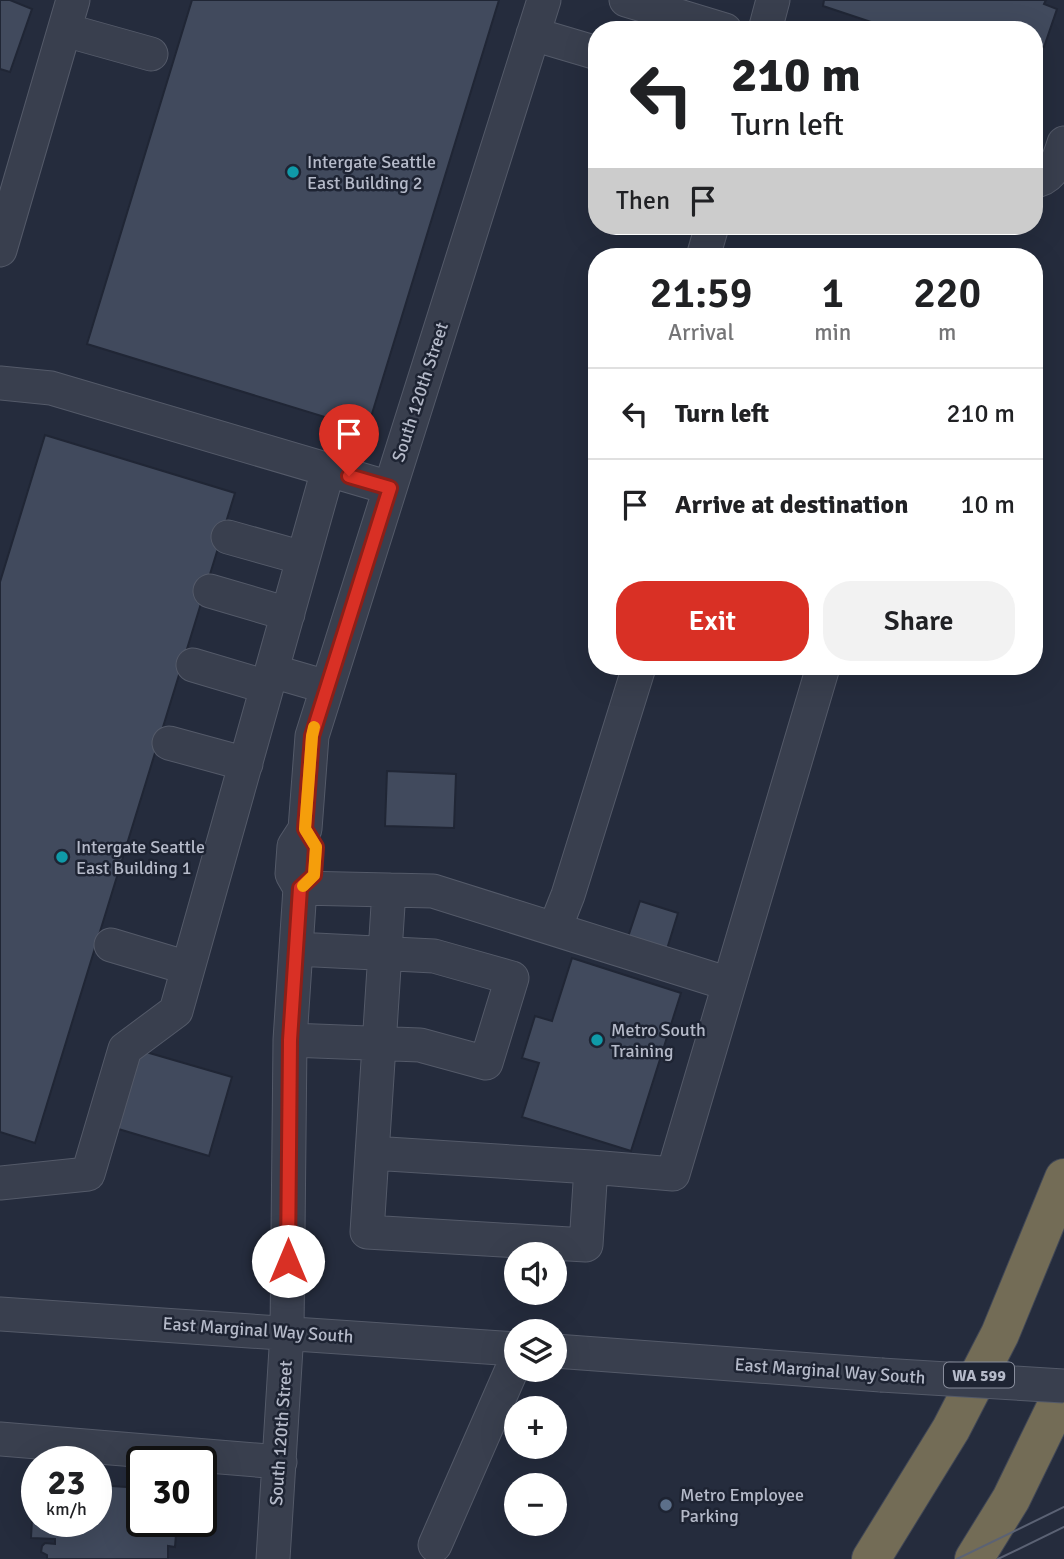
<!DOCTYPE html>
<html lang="en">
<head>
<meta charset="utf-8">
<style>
  :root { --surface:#fff; --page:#f2f2f2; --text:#202124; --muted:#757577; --line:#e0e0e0; --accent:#d93025 }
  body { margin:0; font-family:Signika,sans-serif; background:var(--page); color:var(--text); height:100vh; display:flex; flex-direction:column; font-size:26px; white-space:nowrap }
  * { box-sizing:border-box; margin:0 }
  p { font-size:23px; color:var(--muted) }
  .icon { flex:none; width:38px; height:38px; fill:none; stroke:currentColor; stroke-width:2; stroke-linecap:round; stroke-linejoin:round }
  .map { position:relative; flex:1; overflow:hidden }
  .sheet { position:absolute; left:588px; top:248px; width:455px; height:427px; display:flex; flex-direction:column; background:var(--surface); border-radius:28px; box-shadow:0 7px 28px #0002 }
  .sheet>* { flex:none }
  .banner { position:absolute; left:588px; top:21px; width:455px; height:214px; border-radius:28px; box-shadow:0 7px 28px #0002; background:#fff; color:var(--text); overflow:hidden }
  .buttons { position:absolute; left:504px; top:1242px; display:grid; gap:14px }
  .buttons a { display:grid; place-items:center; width:63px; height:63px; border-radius:50%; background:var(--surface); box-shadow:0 7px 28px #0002; font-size:35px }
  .speed { position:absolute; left:21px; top:1446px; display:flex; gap:14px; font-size:35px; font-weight:700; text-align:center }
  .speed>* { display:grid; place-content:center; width:91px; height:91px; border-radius:50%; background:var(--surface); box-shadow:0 7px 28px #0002; line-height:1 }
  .speed small { font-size:18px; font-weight:400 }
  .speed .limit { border:4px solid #111; border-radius:10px; background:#fff; color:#111 }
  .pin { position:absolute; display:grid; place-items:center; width:60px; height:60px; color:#fff; margin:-72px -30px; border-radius:50% 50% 50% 0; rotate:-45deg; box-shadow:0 0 7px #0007 }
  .pin .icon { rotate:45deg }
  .me { position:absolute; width:77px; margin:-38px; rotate:0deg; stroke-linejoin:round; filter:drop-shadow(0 0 5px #0008) }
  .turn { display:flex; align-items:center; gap:24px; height:147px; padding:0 28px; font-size:32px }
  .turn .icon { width:91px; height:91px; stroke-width:2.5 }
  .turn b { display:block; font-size:49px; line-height:60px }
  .then { display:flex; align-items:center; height:66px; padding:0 28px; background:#0003; gap:14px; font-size:26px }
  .eta { display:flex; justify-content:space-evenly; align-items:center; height:119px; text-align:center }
  .eta b { font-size:42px; font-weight:600; line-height:49px }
  .cta { display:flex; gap:14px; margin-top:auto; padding:14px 28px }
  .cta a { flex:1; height:80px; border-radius:28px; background:var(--accent); color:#fff; font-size:28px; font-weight:600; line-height:80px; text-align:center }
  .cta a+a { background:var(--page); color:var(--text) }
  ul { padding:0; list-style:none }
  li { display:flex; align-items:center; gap:21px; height:91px; padding:0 28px; border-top:2px solid var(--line) }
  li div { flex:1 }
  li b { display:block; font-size:26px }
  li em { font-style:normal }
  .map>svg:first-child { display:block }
  .building { fill:#414a5d; stroke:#202635; stroke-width:2 }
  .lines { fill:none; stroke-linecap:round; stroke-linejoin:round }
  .minor-casing { stroke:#545a69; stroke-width:35 }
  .highway-casing { stroke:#414756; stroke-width:40 }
  .minor { stroke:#393f4e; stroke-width:33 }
  .highway { stroke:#736c56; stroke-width:38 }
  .tram { stroke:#5b6274; stroke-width:2 }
  .minor-bridge-casing { stroke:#545a69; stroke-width:35; stroke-linecap:butt }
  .minor-bridge { stroke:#393f4e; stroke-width:33 }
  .route-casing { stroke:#8d1f18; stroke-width:18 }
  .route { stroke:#d93025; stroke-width:12 }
  .slow { stroke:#f59e0b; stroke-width:12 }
  .culture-dot { fill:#0f9aa8; stroke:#1e2433; stroke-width:2.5 }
  .service-dot { fill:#5c6f8a; stroke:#1e2433; stroke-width:2.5 }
  .labels { text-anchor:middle; stroke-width:5; stroke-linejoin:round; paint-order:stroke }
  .shield { fill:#1e2433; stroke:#888d9c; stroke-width:2 }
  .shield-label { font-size:16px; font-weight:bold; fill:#b5bac9 }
  .poi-label { font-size:18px; fill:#b5bac9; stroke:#1e2433; text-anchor:start }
  .street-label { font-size:18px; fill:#b5bac9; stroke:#1e2433 }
</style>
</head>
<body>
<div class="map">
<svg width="1064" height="1559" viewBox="0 0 1064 1559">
  <rect width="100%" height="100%" fill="#252c3d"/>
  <path class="building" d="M 0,0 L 10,0 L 32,9 L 10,72 L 0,69 Z
    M 192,0 L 499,0 L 367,430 L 87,344 Z
    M 824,0 L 1046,0 L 1044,4 L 1057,9 L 1044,47 L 1034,45 L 1034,30 L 895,30 L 823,6 Z
    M 45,435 L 235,493 L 35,1143 L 0,1132 L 0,582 Z
    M 387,771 L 456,774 L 454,828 L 385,826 Z
    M 640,901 L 678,913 L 667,949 L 628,937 Z
    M 572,958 L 681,993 L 631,1151 L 522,1117 L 539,1063 L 522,1058 L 535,1016 L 552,1021 Z
    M 139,1050 L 232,1077 L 209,1156 L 115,1128 Z
    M 34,1481 L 37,1481 L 37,1521 L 96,1521 L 96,1485 L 142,1488 L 142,1521 L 177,1521 L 175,1547 L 168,1546 L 168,1559 L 47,1559 L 47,1555 L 41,1552 L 42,1546 L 45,1543 L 55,1544 L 55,1539 L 31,1538 Z"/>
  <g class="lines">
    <defs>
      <path id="minor" d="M 626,0 L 725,30
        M 65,30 L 151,54
        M 765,30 L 773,0
        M 533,34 L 597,53
        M 1034,181 C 1053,179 1059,159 1064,143
        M 0,250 L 73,0
        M 703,257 L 712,226
        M 0,383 L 51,388 L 390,488
        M 228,537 L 303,558
        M 210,591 L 288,614
        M 193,665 L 267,687
        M 272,671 L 327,687
        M 169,743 L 246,764
        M 300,888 L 433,891 L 729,984
        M 555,928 L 568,895 L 639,667
        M 111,945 L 188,968
        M 290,1040 L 420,1045 L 486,1063 L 512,978 L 434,956 L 296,949
        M 372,1153 L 591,1167 L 586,1245 L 367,1232 L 389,890
        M 591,1167 L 673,1174 L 823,667
        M 0,1183 L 88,1174 L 125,1049 L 176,1011 L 328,470
        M 0,1314 L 516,1349
        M 555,1351 L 881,1375
        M 0,1439 L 280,1462
        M 435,1545 L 516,1360
        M 273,1559 L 287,1332 L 290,1040 L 300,888 L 292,874 L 294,846 L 305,829 L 312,736 L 544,0"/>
      <path id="highway" d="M 871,1559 L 951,1429 L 1000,1334 L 1064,1178
        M 974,1559 L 1011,1499 L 1064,1390"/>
    </defs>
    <use href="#minor" class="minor-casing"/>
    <use href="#highway" class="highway-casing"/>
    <use href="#minor" class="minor"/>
    <use href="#highway" class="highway"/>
    <path class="tram" d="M 957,1559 L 1064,1507
      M 998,1559 L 1064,1527"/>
    <defs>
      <path id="minor-bridge" d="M 881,1375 L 1064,1386"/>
    </defs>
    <use href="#minor-bridge" class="minor-bridge-casing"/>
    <use href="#minor-bridge" class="minor-bridge"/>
  </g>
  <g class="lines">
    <defs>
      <path id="route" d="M 288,1261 L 290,1040 L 300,888 L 314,875 L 316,847 L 305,829 L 312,736 L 390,488 L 349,476"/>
    </defs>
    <use href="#route" class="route-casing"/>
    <use href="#route" class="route"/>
    <path class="slow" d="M 303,886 L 314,875 L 316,847 L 305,829 L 312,736 L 314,727"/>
  </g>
  <g class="culture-dot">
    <circle cx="293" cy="172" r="7"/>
    <circle cx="62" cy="857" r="7"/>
    <circle cx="597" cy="1040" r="7"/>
  </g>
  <circle class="service-dot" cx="666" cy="1505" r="7"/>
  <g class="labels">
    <rect class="shield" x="944" y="1362.5" width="70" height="25" rx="5"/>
    <g class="shield-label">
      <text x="979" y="1381">WA 599</text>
    </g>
    <g class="poi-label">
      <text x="307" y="168">Intergate Seattle<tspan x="307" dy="21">East Building 2</tspan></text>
      <text x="76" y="853">Intergate Seattle<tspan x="76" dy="21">East Building 1</tspan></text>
      <text x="611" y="1036">Metro South<tspan x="611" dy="21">Training</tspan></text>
      <text x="680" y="1501">Metro Employee<tspan x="680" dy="21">Parking</tspan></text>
    </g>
    <g class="street-label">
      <text transform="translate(420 392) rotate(-72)" y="6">South 120th Street</text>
      <text transform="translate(258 1330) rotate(4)" y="6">East Marginal Way South</text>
      <text transform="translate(830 1371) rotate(4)" y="6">East Marginal Way South</text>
      <text transform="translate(281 1433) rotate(-86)" y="6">South 120th Street</text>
    </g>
  </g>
</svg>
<div class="buttons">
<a><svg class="icon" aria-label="sound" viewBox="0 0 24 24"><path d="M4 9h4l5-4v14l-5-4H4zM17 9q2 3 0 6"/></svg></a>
<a><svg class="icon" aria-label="layers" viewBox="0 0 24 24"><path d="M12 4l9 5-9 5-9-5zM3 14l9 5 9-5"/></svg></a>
<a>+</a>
<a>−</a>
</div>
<div class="speed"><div>23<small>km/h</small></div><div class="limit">30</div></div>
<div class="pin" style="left:349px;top:476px;background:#d93025"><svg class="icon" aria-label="arrive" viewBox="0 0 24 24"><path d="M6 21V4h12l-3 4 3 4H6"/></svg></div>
<svg class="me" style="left:288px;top:1261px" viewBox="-20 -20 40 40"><circle r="19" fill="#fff"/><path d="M0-13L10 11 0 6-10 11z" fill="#d93025"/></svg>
<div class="banner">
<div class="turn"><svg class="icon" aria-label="left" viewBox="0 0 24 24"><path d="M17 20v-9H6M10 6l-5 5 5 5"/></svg><div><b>210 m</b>Turn left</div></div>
<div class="then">Then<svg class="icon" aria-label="arrive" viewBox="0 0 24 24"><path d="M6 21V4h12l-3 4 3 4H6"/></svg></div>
</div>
<section class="sheet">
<div class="eta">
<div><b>21:59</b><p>Arrival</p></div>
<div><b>1</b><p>min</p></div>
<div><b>220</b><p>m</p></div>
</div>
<ul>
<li><svg class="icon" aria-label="left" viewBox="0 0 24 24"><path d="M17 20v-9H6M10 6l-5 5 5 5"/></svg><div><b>Turn left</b></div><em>210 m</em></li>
<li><svg class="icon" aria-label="arrive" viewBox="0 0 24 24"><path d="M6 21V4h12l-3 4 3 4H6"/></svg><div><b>Arrive at destination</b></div><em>10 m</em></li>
</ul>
<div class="cta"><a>Exit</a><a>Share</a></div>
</section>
</div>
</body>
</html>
